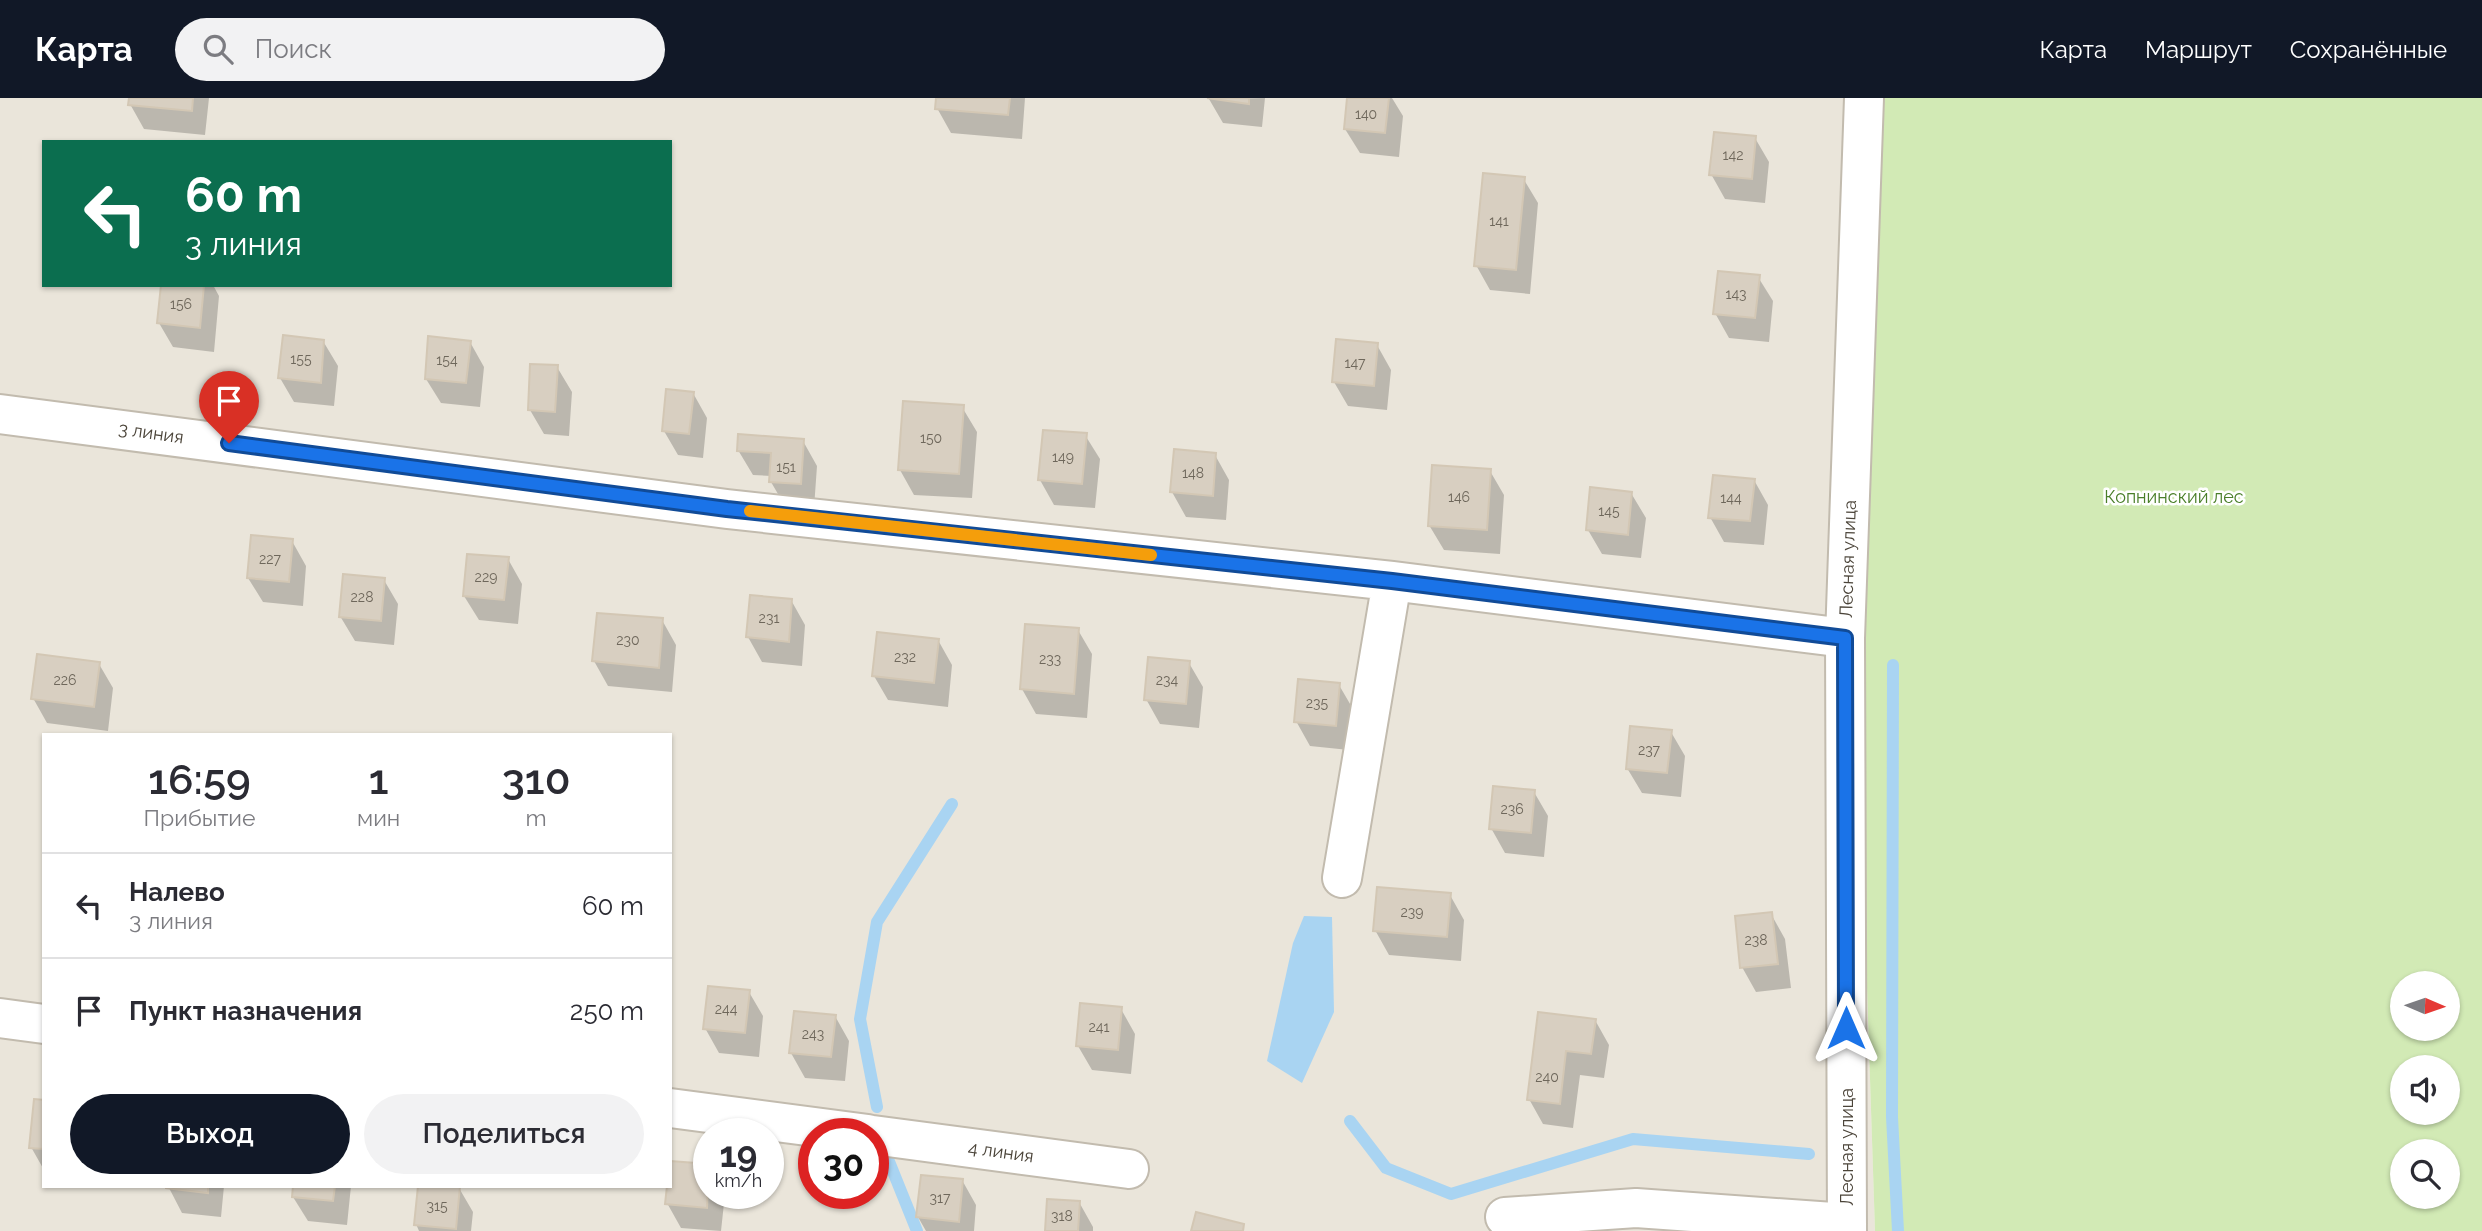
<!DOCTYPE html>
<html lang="ru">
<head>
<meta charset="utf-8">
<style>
  :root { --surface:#fff; --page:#f2f2f3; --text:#2b2b33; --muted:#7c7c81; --line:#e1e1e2; --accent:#111827 }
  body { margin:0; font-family:Raleway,sans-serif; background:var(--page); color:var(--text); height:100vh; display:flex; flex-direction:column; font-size:26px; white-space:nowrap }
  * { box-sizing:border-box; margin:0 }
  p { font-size:23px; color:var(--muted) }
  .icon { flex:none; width:38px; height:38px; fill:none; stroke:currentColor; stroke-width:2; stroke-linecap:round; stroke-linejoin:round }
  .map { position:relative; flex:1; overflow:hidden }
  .details { position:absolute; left:42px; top:635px; width:630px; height:455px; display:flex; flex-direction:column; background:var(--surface); border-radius:0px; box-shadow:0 2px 5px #0004 }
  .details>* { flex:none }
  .banner { position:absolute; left:42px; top:42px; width:630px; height:147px; border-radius:0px; box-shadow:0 2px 5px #0004; background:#0b6e4f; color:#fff; overflow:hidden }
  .needle { width:46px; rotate:92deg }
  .fabs { position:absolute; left:2390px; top:873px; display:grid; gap:14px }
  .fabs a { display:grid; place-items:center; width:70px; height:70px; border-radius:50%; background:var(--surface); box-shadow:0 2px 5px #0004; font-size:35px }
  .speed { position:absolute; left:693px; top:1020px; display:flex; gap:14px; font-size:35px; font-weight:700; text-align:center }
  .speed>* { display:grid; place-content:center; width:91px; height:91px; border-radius:50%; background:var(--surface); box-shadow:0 2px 5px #0004; line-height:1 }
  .speed small { font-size:18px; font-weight:400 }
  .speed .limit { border:10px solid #d22; background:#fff; color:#111 }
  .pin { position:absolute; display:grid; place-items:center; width:60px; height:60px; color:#fff; margin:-72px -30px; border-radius:50% 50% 50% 0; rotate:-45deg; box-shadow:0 0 7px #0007 }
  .pin .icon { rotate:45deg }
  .me { position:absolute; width:77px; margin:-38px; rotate:0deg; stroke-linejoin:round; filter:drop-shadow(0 0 5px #0008) }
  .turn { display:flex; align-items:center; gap:24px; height:147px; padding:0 28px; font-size:32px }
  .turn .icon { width:91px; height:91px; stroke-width:2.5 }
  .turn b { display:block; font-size:49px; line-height:60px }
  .eta { display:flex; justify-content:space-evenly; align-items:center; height:119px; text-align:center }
  .eta b { font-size:42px; font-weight:600; line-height:49px }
  .cta { display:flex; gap:14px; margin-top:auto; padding:14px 28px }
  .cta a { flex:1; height:80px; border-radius:42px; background:var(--accent); color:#fff; font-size:28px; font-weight:600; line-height:80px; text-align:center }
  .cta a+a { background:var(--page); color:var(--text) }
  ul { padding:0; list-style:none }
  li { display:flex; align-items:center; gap:21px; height:105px; padding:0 28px; border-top:2px solid var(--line) }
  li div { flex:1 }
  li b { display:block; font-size:26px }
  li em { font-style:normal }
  header { display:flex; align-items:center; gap:42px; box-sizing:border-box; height:98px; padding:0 35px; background:var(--accent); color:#fff }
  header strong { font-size:33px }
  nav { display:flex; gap:38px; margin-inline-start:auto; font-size:24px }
  .search { width:490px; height:63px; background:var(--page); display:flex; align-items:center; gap:18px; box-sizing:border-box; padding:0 24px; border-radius:38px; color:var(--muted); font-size:26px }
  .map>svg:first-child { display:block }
  .residential { fill:#eae5da; fill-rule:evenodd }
  .green { fill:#d2eab5; fill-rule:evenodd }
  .water { fill:#a9d4f2 }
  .shadow { fill:#0003 }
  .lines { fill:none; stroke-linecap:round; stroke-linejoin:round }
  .stream { stroke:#a9d4f2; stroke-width:12 }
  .building { fill:#d8cfc1; stroke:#d3c7b4; stroke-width:2 }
  .minor-casing { stroke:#c2bbae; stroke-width:42 }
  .minor { stroke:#fff; stroke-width:38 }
  .route-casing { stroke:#114b97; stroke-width:18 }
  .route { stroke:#1a73e8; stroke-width:12 }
  .slow { stroke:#f59e0b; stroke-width:12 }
  .labels { text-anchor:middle; stroke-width:5; stroke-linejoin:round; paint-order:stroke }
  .number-label { font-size:14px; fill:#6e675b }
  .street-label { font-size:18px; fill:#4b4439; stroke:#fff }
  .park-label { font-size:18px; fill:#4a7f2a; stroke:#fff }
</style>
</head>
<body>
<header>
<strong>Карта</strong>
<div class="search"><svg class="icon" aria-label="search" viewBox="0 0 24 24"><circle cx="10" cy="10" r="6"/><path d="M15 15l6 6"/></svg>Поиск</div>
<nav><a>Карта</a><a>Маршрут</a><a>Сохранённые</a></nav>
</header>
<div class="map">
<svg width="2482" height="1133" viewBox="0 0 2482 1133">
  <rect width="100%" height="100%" fill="#f6f3ec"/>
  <path class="residential" d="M 0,0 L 1868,0 L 1864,798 L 1875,1133 L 0,1133 ZM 44,44 L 670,44 L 670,187 L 44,187 ZM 44,637 L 670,637 L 670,1088 L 44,1088 ZM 709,1036 L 768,1036 L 768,1096 L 709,1096 ZM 814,1036 L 873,1036 L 873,1096 L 814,1096 Z"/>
  <path class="green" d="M 1868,0 L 2482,0 L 2482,1133 L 1875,1133 L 1864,798 ZM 2403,886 L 2448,886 L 2448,931 L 2403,931 ZM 2403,970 L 2448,970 L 2448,1015 L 2403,1015 ZM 2403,1054 L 2448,1054 L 2448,1099 L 2403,1099 Z"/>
  <path class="water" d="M 1304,818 L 1332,819 L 1334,914 L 1302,985 L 1267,963 L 1293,845 Z"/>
  <path class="shadow" d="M 131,0 L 209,0 L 205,37 L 144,31 L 130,6 Z
    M 937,0 L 1025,0 L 1022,41 L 951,35 L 937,10 Z
    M 1265,0 L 1262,29 L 1223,25 L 1209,1 Z
    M 1348,0 L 1392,0 L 1403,18 L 1399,59 L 1360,55 L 1345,31 Z
    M 1755,40 L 1769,64 L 1765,105 L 1725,101 L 1711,76 Z
    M 1523,80 L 1538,105 L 1530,196 L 1490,192 L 1476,167 Z
    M 1758,179 L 1773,203 L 1769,244 L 1729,240 L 1715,215 Z
    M 162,187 L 213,187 L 219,198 L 214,254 L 173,249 L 159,225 Z
    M 323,243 L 338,268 L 334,308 L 294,304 L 280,280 Z
    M 470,244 L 484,269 L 480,309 L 441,305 L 426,281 Z
    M 1377,247 L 1391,272 L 1387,312 L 1348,308 L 1334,284 Z
    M 557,269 L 572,294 L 569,338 L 544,336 L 530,312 Z
    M 693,295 L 707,320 L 703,360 L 678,357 L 664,333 Z
    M 962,309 L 977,334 L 972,400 L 914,397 L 900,372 Z
    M 1085,337 L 1100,361 L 1095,410 L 1054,407 L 1040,382 Z
    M 803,343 L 817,368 L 814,410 L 785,408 L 771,384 L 771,378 L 753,377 L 738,352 Z
    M 1215,357 L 1229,382 L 1226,422 L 1186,419 L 1172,394 Z
    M 1490,373 L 1504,397 L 1500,456 L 1444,452 L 1429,427 Z
    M 1754,382 L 1768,407 L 1764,447 L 1724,444 L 1710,419 Z
    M 1631,395 L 1646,420 L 1641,460 L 1602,456 L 1588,432 Z
    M 292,443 L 306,468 L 303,508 L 263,504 L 248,480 Z
    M 508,461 L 522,486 L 518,526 L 479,522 L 464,498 Z
    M 384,482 L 398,506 L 394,547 L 355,543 L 340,518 Z
    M 791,502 L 805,527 L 802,568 L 762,564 L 748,539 Z
    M 662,522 L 676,547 L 672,594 L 608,588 L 594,563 Z
    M 1078,532 L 1092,556 L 1087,620 L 1036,616 L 1022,591 Z
    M 938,542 L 952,567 L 948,609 L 888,602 L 874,578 Z
    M 1189,565 L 1203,589 L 1199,630 L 1160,626 L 1146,601 Z
    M 99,566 L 113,590 L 108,633 L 47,625 L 33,600 Z
    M 1339,587 L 1353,611 L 1349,652 L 1310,648 L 1296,623 Z
    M 1671,634 L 1685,658 L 1681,699 L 1642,695 L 1627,670 Z
    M 1534,694 L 1548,718 L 1544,759 L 1505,755 L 1491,730 Z
    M 1450,797 L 1464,822 L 1461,863 L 1389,857 L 1375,832 Z
    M 1771,816 L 1785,841 L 1791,890 L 1756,894 L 1742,869 Z
    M 749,894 L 763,918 L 759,959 L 719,955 L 705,930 Z
    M 1121,911 L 1135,936 L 1131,976 L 1092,972 L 1078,948 Z
    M 1540,916 L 1595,922 L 1609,947 L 1604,980 L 1580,977 L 1573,1030 L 1543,1026 L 1529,1001 Z
    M 835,918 L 849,943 L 845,983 L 805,980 L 791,955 Z
    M 44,1004 L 44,1072 L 31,1049 Z
    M 709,1068 L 709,1096 L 725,1096 L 721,1133 L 681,1130 L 667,1105 L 670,1088 Z
    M 962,1082 L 976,1107 L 974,1133 L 926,1133 L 918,1119 Z
    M 168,1088 L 224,1088 L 221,1119 L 182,1115 Z
    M 294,1088 L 351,1088 L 347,1127 L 308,1123 L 293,1099 Z
    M 459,1090 L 473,1114 L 471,1133 L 419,1133 L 416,1126 Z
    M 1079,1104 L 1093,1129 L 1093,1133 L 1046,1133 Z"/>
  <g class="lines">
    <path class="stream" d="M 1893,567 L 1892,1019 L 1898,1133
      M 877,1009 L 860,921 L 877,824 L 952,706
      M 1350,1023 L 1386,1070 L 1451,1096 L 1633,1041 L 1809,1056
      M 888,1061 L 917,1133"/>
  </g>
  <path class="building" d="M 129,0 L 193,0 L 192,13 L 128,7 Z
    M 936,0 L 1010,0 L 1008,17 L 935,11 Z
    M 1207,0 L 1249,0 L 1249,6 Z
    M 1347,0 L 1389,0 L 1385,35 L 1344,31 Z
    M 1714,34 L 1756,38 L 1752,81 L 1709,77 Z
    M 1483,75 L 1525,79 L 1516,172 L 1474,168 Z
    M 1718,173 L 1760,177 L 1755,220 L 1713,216 Z
    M 161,187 L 204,187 L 200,230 L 157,225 Z
    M 283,237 L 324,242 L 321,285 L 278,280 Z
    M 428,238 L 471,243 L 466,285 L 425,281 Z
    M 1336,241 L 1378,245 L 1374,288 L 1332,284 Z
    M 530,266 L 558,267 L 555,314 L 528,312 Z
    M 666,291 L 694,294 L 689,336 L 662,333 Z
    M 903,303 L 964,307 L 959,376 L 898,372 Z
    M 1043,332 L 1087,335 L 1082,386 L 1038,382 Z
    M 738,336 L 804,341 L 801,386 L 769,384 L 771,355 L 737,353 Z
    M 1174,351 L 1216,355 L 1213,398 L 1170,394 Z
    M 1432,367 L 1491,371 L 1487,432 L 1428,428 Z
    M 1713,377 L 1755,381 L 1750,423 L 1708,420 Z
    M 1590,389 L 1632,394 L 1628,437 L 1586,432 Z
    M 251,437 L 293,441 L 289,484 L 247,480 Z
    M 467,456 L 509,459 L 504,502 L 463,498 Z
    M 343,476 L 385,480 L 381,523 L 339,519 Z
    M 750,497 L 792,501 L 789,544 L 746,539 Z
    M 597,515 L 663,520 L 659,570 L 592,563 Z
    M 1025,526 L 1079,530 L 1074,596 L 1020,591 Z
    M 877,534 L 939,541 L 934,585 L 872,578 Z
    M 37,556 L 100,564 L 94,609 L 31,601 Z
    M 1148,559 L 1190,563 L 1186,606 L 1144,602 Z
    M 1298,581 L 1340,585 L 1336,628 L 1294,624 Z
    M 1630,628 L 1672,632 L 1667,675 L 1626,671 Z
    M 1493,688 L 1535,692 L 1531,735 L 1489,731 Z
    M 1377,789 L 1451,795 L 1447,839 L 1373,833 Z
    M 1772,814 L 1778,866 L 1740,870 L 1735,818 Z
    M 708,888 L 750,892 L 745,935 L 703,931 Z
    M 1080,905 L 1122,909 L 1118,952 L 1076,948 Z
    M 794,913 L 836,917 L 831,959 L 789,955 Z
    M 1538,914 L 1596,921 L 1591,956 L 1566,953 L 1560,1006 L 1527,1002 Z
    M 34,1001 L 44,1002 L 44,1051 L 29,1050 Z
    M 670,1063 L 709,1066 L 707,1110 L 665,1106 L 667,1088 L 670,1088 Z
    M 921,1077 L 963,1081 L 959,1124 L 916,1119 Z
    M 166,1088 L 208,1088 L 208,1095 L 166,1090 Z
    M 293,1088 L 335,1088 L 333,1103 L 292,1099 Z
    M 418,1088 L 460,1088 L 456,1131 L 414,1127 Z
    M 1047,1101 L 1080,1103 L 1078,1133 L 1045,1133 Z
    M 1196,1114 L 1244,1126 L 1243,1133 L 1191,1133 Z"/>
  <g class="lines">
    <defs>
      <path id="minor" d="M 0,316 L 727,411 L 1392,483 L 1845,540
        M 1342,780 L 1392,483
        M 0,920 L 44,926
        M 670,1010 L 868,1036
        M 873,1037 L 1129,1071
        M 1505,1119 L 1636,1110 L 1847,1125
        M 1847,1133 L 1845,540 L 1864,0"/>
    </defs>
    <use href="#minor" class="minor-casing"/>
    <use href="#minor" class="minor"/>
  </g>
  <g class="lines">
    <defs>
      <path id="route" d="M 229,345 L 727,411 L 1392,483 L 1845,540 L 1846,930"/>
    </defs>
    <use href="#route" class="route-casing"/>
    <use href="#route" class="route"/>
    <path class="slow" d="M 750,413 L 1151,457"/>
  </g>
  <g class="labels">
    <g class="number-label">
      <text x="1366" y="21">140</text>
      <text x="1733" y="62">142</text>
      <text x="1499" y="128">141</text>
      <text x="1736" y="201">143</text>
      <text x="181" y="211">156</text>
      <text x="301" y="266">155</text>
      <text x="447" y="267">154</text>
      <text x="1355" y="270">147</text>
      <text x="931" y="345">150</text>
      <text x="1063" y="364">149</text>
      <text x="786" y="374">151</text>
      <text x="1193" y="380">148</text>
      <text x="1459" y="404">146</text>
      <text x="1731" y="405">144</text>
      <text x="1609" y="418">145</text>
      <text x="270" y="466">227</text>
      <text x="486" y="484">229</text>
      <text x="362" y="504">228</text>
      <text x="769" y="525">231</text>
      <text x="628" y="547">230</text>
      <text x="905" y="564">232</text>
      <text x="1050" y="566">233</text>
      <text x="65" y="587">226</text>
      <text x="1167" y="587">234</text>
      <text x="1317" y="610">235</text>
      <text x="1649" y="657">237</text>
      <text x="1512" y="716">236</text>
      <text x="1412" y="819">239</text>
      <text x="1756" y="847">238</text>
      <text x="726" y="916">244</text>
      <text x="1099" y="934">241</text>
      <text x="813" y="941">243</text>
      <text x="1547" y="984">240</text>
      <text x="940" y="1105">317</text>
      <text x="437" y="1113">315</text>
      <text x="1062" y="1123">318</text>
    </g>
    <g class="street-label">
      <text transform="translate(151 335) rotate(8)" y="6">3 линия</text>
      <text transform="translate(1848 461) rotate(-88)" y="6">Лесная улица</text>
      <text transform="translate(1847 1049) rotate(-90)" y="6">Лесная улица</text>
      <text transform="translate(1001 1054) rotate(8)" y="6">4 линия</text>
    </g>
    <g class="park-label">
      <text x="2174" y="405">Копнинский лес</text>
    </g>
  </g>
</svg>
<div class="fabs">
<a><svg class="needle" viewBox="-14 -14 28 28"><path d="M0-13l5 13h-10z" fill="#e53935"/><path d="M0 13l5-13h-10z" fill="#7c7c81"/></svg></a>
<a><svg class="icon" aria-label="sound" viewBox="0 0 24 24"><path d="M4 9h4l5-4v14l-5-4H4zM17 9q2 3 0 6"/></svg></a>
<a><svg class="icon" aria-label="search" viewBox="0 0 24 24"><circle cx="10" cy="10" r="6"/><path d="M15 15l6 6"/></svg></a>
</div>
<div class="speed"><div>19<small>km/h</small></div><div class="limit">30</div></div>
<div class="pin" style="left:229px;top:345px;background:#d93025"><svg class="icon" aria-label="arrive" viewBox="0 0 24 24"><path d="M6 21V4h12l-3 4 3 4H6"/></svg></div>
<svg class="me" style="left:1846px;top:930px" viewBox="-20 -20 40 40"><path d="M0-17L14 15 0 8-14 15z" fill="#1a73e8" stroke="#fff" stroke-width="4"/></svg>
<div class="banner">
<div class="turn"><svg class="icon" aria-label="left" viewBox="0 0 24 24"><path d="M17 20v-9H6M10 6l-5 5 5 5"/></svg><div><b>60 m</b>3 линия</div></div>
</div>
<section class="details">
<div class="eta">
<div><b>16:59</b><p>Прибытие</p></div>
<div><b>1</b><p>мин</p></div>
<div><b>310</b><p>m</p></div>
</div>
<ul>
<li><svg class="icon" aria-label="left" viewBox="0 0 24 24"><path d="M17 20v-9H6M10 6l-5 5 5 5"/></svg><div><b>Налево</b><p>3 линия</p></div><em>60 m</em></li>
<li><svg class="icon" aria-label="arrive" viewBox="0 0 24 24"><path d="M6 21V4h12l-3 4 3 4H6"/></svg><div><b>Пункт назначения</b></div><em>250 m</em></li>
</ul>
<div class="cta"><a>Выход</a><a>Поделиться</a></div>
</section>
</div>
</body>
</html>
